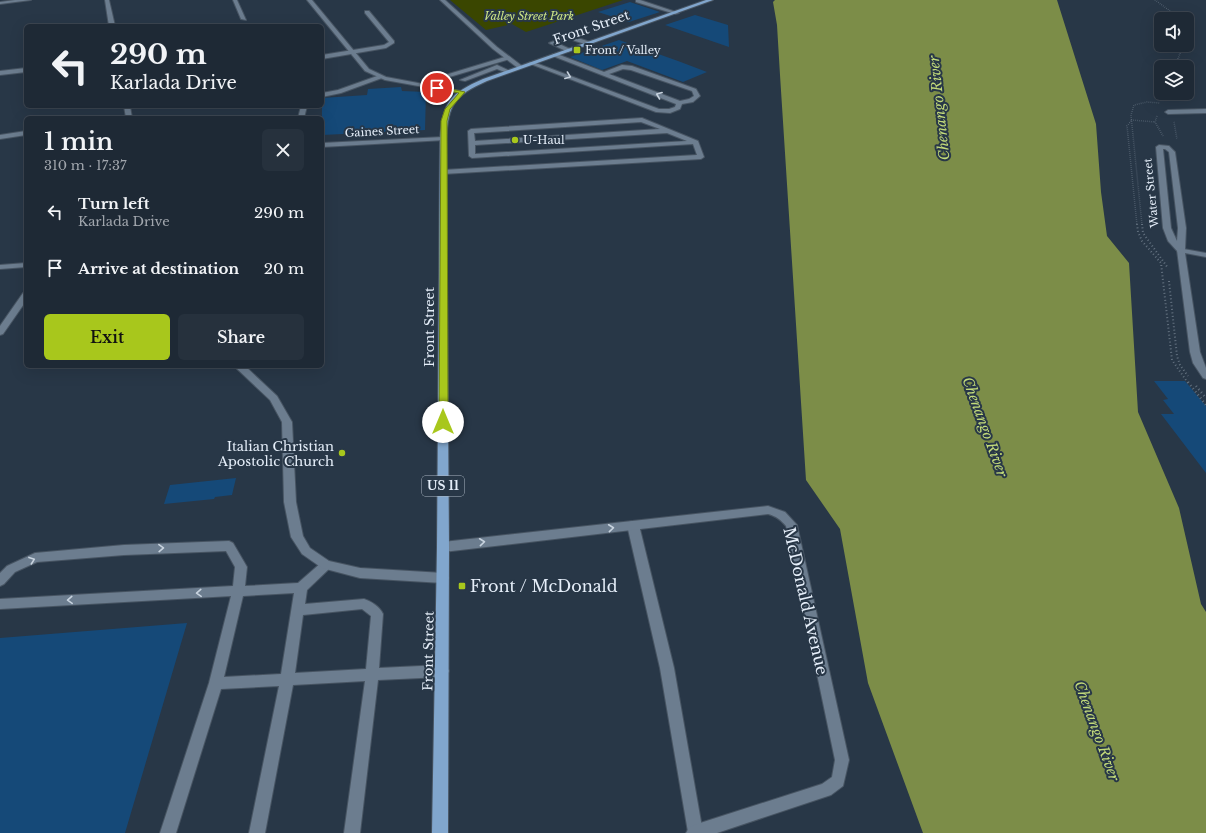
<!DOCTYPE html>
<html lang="en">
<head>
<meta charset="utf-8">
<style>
  :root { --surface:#1e2935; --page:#26313d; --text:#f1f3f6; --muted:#a1a6ad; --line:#3c4550; --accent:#a8c71c }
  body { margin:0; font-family:"Libre Baskerville",serif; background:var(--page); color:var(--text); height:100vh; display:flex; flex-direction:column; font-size:15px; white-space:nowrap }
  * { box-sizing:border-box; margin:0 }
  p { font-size:13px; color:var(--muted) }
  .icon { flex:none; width:22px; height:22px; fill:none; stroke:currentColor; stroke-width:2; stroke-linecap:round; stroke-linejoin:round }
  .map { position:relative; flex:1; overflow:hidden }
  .details { position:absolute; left:24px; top:116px; width:300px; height:252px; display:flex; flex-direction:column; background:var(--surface); border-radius:6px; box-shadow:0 4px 16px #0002,0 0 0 1px var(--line) }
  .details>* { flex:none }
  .guide { position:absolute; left:24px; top:24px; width:300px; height:84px; border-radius:6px; box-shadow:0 4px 16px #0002,0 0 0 1px var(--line); background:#1e2935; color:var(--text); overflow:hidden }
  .buttons { position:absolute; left:1154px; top:12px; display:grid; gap:8px }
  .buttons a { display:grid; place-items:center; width:40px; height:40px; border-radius:6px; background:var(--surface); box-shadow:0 4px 16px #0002,0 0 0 1px var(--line); font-size:20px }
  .pin { position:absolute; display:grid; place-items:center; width:34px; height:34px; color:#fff; margin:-17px; border:2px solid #fff; border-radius:50%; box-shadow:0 1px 4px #0007 }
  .me { position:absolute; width:44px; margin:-22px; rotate:0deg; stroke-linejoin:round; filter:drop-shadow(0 0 3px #0008) }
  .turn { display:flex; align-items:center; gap:14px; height:84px; padding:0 20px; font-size:18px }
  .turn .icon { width:52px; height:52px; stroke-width:2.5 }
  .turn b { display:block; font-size:28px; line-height:34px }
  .round { display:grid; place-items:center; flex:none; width:42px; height:42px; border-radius:6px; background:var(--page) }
  .overview { display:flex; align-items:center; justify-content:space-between; height:68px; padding:0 20px }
  h1 { font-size:24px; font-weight:600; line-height:30px }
  .primary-button { display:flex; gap:8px; margin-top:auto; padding:8px 20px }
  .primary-button a { flex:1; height:46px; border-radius:6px; background:var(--accent); color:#111; font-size:16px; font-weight:600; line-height:46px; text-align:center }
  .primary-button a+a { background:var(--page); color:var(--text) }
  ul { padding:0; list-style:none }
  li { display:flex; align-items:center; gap:12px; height:56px; padding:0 20px }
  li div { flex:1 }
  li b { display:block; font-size:15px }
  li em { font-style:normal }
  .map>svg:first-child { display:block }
  .green { fill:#3a4600 }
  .water { fill:#7c8d48 }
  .building { fill:#154978 }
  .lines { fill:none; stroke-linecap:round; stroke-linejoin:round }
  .lane-casing { stroke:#475462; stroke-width:2 }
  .street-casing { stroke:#475462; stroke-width:2 }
  .primary-casing { stroke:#475462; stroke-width:2 }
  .path-far2 { stroke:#647280; stroke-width:1.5; stroke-dasharray:0.5 1.5; stroke-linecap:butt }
  .path-far1 { stroke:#647280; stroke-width:2; stroke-dasharray:1 2.5; stroke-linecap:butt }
  .path { stroke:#647280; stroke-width:2.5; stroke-dasharray:1 3; stroke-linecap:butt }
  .lane { fill:#6c7d8f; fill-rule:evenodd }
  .street { fill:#6c7d8f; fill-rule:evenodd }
  .primary { fill:#81a6cd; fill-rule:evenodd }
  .oneway { stroke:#c7d2de }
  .route { fill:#a8c71c; stroke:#6d8112 }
  .poi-dot { fill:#a8c71c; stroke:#283747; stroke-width:1.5 }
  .labels { text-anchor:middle; stroke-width:4; stroke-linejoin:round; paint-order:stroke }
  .far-park-label { font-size:11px; font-style:italic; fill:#d1e988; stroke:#283747 }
  .far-poi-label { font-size:11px; fill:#e5eef9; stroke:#283747; text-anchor:start }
  .far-street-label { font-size:11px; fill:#e5eef9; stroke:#283747 }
  .shield { fill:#283747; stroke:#acb7c4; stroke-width:1 }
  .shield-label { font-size:12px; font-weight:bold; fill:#e5eef9 }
  .street-label { font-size:13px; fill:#e5eef9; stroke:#283747 }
  .poi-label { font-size:13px; fill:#e5eef9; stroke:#283747; text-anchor:end }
  .water-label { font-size:14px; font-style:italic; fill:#c3db7a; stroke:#283747 }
  .near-poi-label { font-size:16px; fill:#e5eef9; stroke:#283747; text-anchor:start }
  .near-street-label { font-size:16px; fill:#e5eef9; stroke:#283747 }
</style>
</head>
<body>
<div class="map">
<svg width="1206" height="833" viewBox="0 0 1206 833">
  <rect width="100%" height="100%" fill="#283747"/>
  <path class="green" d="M 450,0 L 623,0 L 526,32 L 512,24 L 486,30 Z"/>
  <path class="water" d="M 775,0 L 1057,0 L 1096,124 L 1101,192 L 1107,236 L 1129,263 L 1138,412 L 1179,508 L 1201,604 L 1206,612 L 1206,833 L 923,833 L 868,683 L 840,529 L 806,480 L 780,75 L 777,25 L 773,2 Z"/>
  <path class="building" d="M 630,2 L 660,12 L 629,22 L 598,12 Z
    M 695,15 L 728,25 L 729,47 L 665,25 Z
    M 619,40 L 678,61 L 707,72 L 683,82 L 627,61 L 602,70 L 570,57 Z
    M 401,87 L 402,91 L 426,92 L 425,130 L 322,135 L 322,98 L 367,95 L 368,89 Z
    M 1154,381 L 1185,381 L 1206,406 L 1206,473 L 1161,414 L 1174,414 L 1163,400 L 1168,399 Z
    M 236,478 L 232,495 L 215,497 L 214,499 L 164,504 L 170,485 Z
    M 187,623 L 125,833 L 0,833 L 0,638 Z"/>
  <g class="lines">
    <defs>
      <path id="lane" d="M 636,0 L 640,0 L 679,13 L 675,14 L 636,2 Z
        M 365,11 L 369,11 L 394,41 L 394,43 L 386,48 L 322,59 L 322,55 L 384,45 L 389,42 L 365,13 Z
        M 569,35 L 590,42 L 591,43 L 588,45 L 569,39 L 557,43 L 570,49 L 571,50 L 568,52 L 549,43 Z
        M 553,54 L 557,54 L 604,72 L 622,65 L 632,66 L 696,89 L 700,96 L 693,102 L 682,104 L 680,109 L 670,113 L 656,112 L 528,63 L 533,62 L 659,109 L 669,109 L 675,107 L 676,104 L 553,56 ZM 623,69 L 631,70 L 692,91 L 694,96 L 689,99 L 680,101 L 609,74 Z
        M 508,56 L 511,58 L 510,59 L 446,78 L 427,86 L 422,85 L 442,76 Z
        M 497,65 L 510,71 L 507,73 L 497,69 L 465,81 L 460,80 Z
        M 380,75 L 383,77 L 382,78 L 341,93 L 322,97 L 322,93 L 338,90 Z
        M 301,106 L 307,106 L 304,118 L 298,118 Z
        M 1206,109 L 1206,113 L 1168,114 L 1165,112 L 1168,110 Z
        M 642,118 L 698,141 L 704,157 L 701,159 L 443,174 L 440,172 L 443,170 L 697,155 L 693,144 L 472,158 L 469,156 L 468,131 L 471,129 ZM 641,122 L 660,129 L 475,141 L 474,133 ZM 667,133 L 687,141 L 475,154 L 475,145 Z
        M 1159,145 L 1169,146 L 1175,152 L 1186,228 L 1185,250 L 1181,252 L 1178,252 L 1168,241 L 1163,228 L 1156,147 ZM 1163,149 L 1165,149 L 1169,152 L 1178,228 L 1177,241 L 1171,228 Z
        M 633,521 L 637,522 L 639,525 L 674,668 L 703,833 L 688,832 L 660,668 L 627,525 L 629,522 Z
        M 229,541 L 233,543 L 247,567 L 245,586 L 298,583 L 322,562 L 326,560 L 330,562 L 332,565 L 330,568 L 307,590 L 305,604 L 364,599 C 371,601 380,607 383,614 L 379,668 L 442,665 L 447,667 L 449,671 L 447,675 L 442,677 L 378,680 L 360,833 L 344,833 L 365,681 L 293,685 L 265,833 L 249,833 L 279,686 L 221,689 L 176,833 L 160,833 L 209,683 L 231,596 L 0,609 L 0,599 L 233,586 L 235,567 L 226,551 L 124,555 L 37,562 L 15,572 L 4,584 L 0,586 L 0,573 L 7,566 L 35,553 L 124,545 ZM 294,593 L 281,674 L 224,677 L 243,596 ZM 362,609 L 371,616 L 366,669 L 295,673 L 303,615 Z"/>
      <path id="street" d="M 15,0 L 31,0 L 0,4 L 0,2 Z
        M 105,0 L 109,0 L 115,26 L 109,26 Z
        M 233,0 L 237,0 L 246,20 L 241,19 Z
        M 307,0 L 312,0 L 369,69 L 386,77 L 466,92 L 463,94 L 385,80 L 365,71 Z
        M 440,0 L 445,0 L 497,47 L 522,66 L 522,68 L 518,68 L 493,49 Z
        M 26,68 L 26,72 L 0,75 L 0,71 Z
        M 124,106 L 130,106 L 132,118 L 126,118 Z
        M 26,131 L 26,135 L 0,139 L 0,135 Z
        M 443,137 L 445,138 L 445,140 L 322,147 L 322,143 Z
        M 1178,248 L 1206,253 L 1206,257 L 1185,253 L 1200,352 L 1206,368 L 1206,379 L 1203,378 L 1193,363 L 1190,352 L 1177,250 Z
        M 26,263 L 26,267 L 0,269 L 0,265 Z
        M 26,292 L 26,301 L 3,334 L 0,335 L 0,326 L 23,293 Z
        M 234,366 L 245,366 L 277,396 L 292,422 L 296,502 L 303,536 L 310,548 L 329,561 L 360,568 L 443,573 L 447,575 L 449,578 L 447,581 L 443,583 L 360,578 L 322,568 L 302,554 L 291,537 L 284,502 L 282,422 L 270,400 Z
        M 768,506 L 785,512 L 797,525 L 849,760 L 843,786 L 831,795 L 717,833 L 686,833 L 689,828 L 694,825 L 822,784 L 832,777 L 835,760 L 786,526 C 781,520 776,516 768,514 L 443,552 L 439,550 L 437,547 L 439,544 L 443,542 Z"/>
      <path id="primary" d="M 706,0 L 713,0 L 487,81 C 454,96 449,103 446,139 L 449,547 L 448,833 L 432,833 L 437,547 L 440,139 C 443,102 449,94 483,79 Z"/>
    </defs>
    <use href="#lane" class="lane-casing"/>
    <use href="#street" class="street-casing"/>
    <use href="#primary" class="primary-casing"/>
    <path class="path-far2" d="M 1155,0 L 1181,19
      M 1179,67 L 1178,59 L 1183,45
      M 1173,100 L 1176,93
      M 1157,116 L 1155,122 L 1163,136
      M 1131,120 L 1155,122
      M 1131,121 L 1127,126 L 1137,225
      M 1174,122 L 1177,139
      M 1142,225 L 1131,115 L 1134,105 L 1147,102 L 1160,103"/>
    <path class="path-far1" d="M 1137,224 L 1138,232 L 1142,241 L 1161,263 L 1172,360 L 1188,383
      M 1142,224 L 1143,233 L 1168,268
      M 1169,281 L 1177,356 L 1180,365 L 1188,376"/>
    <path class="path" d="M 1188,382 L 1206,405
      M 1196,386 L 1206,398"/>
    <use href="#lane" class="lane"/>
    <use href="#street" class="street"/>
    <use href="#primary" class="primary"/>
  </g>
  <defs><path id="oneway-chevron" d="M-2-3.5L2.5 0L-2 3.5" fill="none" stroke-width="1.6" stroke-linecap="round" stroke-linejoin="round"/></defs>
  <g class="oneway">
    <use href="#oneway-chevron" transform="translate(568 76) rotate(21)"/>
    <use href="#oneway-chevron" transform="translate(659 95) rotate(-159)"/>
    <use href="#oneway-chevron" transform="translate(611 528) rotate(-6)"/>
    <use href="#oneway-chevron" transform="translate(482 542) rotate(-6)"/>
    <use href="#oneway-chevron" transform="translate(161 548) rotate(-2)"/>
    <use href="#oneway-chevron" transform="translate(32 560) rotate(-20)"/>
    <use href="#oneway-chevron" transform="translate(199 593) rotate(177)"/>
    <use href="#oneway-chevron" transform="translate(70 600) rotate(177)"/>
  </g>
  <path class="route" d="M 437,86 L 465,92 L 450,109 L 447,121 L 448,422 L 443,425 L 439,422 L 441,121 L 445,109 L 459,93 L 436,89 L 435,88 Z"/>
  <g class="poi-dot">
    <rect x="573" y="46" width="8" height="8" rx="2"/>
    <circle cx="515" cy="140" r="4"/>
    <circle cx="342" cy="453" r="4"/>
    <rect x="458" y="582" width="8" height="8" rx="2"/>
  </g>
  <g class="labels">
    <g class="far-park-label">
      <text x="529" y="20">Valley Street Park</text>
    </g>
    <g class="far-poi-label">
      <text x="585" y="54">Front / Valley</text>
      <text x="523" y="144">U-Haul</text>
    </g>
    <g class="far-street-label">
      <text transform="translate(382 131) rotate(-3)" y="4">Gaines Street</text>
      <text transform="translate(1151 193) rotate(-96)" y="4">Water Street</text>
    </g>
    <rect class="shield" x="422" y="476" width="42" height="20" rx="3"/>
    <g class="shield-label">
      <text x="443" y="490">US 11</text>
    </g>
    <g class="street-label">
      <text transform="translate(591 27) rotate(-19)" y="5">Front Street</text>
      <text transform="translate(429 327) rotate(-90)" y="5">Front Street</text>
      <text transform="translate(428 651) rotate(-89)" y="5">Front Street</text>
    </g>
    <g class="poi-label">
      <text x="334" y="451">Italian Christian<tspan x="334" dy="15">Apostolic Church</tspan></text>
    </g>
    <g class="water-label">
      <text transform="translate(939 108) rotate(-96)" y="5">Chenango River</text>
      <text transform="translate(985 427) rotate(70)" y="5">Chenango River</text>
      <text transform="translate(1097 731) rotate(70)" y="5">Chenango River</text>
    </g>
    <g class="near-poi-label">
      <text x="470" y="592">Front / McDonald</text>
    </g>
    <g class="near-street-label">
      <text transform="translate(806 601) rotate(77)" y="6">McDonald Avenue</text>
    </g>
  </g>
</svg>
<div class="buttons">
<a><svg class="icon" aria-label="sound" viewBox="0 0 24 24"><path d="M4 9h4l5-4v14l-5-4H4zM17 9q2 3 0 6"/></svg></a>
<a><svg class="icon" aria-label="layers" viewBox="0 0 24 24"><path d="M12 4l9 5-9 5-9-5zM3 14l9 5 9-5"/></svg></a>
</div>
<div class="pin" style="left:437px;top:88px;background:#d93025"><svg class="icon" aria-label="arrive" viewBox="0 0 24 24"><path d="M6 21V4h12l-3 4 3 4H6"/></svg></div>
<svg class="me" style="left:443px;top:422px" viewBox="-20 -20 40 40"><circle r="19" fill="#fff"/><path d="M0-13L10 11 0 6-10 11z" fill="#a8c71c"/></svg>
<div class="guide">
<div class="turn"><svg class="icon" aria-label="left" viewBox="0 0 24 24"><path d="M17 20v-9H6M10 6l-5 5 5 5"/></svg><div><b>290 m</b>Karlada Drive</div></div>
</div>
<section class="details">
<div class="overview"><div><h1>1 min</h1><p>310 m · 17:37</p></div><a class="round"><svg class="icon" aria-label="close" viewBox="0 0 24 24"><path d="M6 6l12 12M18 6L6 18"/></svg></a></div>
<ul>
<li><svg class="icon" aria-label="left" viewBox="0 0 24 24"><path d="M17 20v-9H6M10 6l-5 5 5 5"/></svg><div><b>Turn left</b><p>Karlada Drive</p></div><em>290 m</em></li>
<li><svg class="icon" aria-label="arrive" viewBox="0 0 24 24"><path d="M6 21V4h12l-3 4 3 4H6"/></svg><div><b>Arrive at destination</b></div><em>20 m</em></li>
</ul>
<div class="primary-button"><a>Exit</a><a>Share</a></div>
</section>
</div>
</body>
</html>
